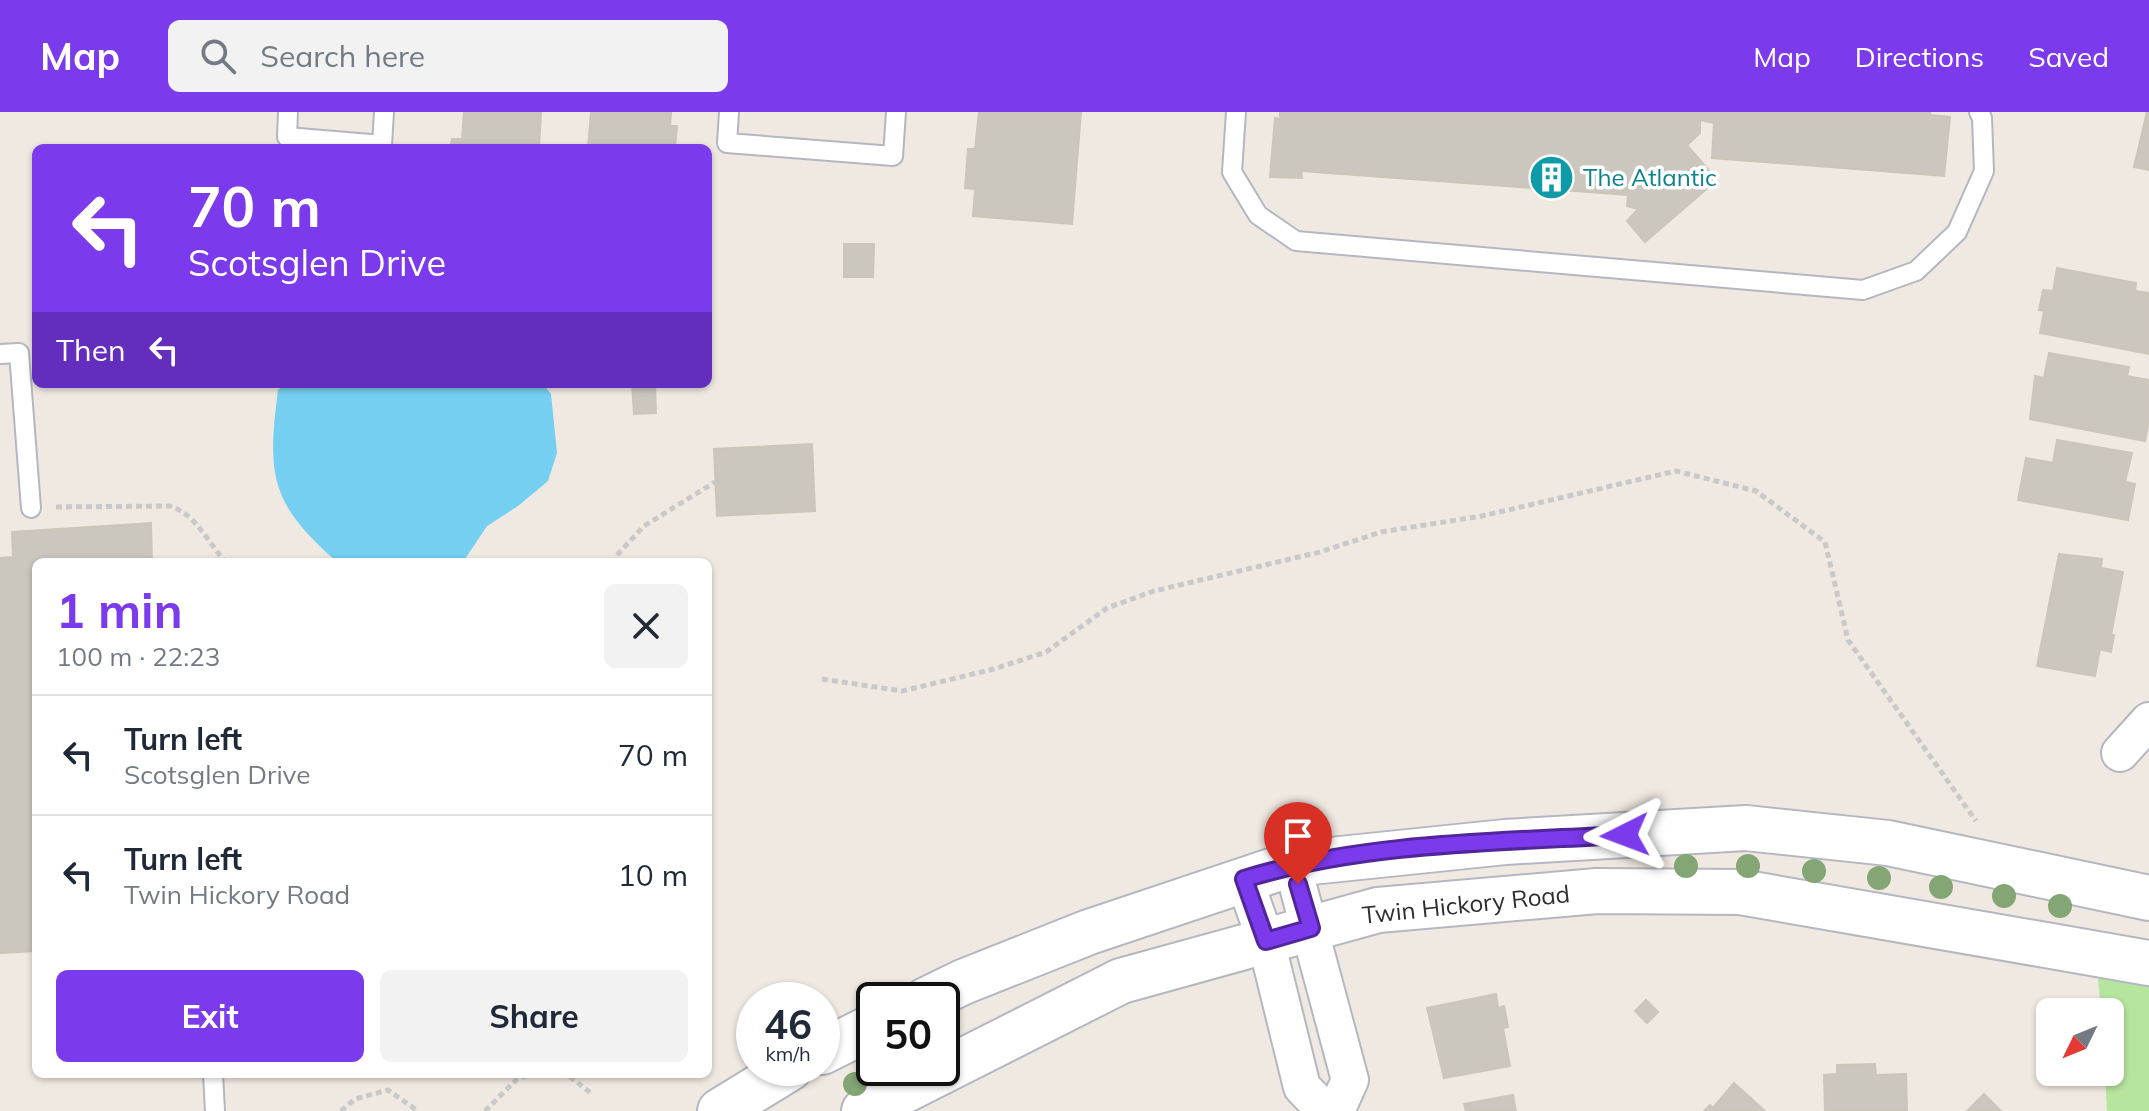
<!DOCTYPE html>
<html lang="en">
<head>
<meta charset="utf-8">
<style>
  :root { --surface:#fff; --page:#f2f2f3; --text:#1f2937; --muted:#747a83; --line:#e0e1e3; --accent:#7c3aed }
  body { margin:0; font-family:Mulish,sans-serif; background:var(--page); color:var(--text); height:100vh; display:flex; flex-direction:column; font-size:30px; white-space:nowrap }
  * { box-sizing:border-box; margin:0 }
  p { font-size:26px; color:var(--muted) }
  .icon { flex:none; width:44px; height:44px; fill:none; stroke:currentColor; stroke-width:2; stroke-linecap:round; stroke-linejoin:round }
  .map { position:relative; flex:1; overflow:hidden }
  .details { position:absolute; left:32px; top:446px; width:680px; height:520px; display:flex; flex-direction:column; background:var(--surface); border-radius:12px; box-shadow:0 2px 6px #0004 }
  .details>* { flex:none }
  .hud { position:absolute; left:32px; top:32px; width:680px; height:244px; border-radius:12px; box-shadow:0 2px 6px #0004; background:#7c3aed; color:#fff; overflow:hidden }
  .needle { width:52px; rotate:227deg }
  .tools { position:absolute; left:2036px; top:886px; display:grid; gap:16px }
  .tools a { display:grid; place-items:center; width:88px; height:88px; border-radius:12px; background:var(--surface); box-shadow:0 2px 6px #0004; font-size:40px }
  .speed { position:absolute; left:736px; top:870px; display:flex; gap:16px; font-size:40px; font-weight:700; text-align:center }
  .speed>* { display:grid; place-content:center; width:104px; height:104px; border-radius:50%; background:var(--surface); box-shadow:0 2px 6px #0004; line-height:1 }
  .speed small { font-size:20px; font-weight:400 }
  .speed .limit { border:4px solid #111; border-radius:12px; background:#fff; color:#111 }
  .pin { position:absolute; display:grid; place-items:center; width:68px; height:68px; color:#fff; margin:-82px -34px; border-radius:50% 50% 50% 0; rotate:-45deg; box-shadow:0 0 8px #0007 }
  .pin .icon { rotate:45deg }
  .me { position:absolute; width:88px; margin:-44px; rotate:267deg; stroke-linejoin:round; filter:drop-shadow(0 0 6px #0008) }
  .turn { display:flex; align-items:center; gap:28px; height:168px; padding:0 24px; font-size:36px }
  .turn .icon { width:104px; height:104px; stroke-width:2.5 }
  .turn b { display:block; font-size:56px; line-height:68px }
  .then { display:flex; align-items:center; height:76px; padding:0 24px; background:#0003; gap:16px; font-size:30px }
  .round { display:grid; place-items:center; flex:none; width:84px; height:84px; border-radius:12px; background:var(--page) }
  .summary { display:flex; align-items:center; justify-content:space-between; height:136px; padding:0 24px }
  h1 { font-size:48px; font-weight:700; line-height:60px; color:var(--accent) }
  .button { display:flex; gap:16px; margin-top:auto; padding:16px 24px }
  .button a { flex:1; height:92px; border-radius:12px; background:var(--accent); color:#fff; font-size:32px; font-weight:700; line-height:92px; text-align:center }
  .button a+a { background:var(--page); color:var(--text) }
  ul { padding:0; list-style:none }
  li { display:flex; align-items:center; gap:24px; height:120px; padding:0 24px; border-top:2px solid var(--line) }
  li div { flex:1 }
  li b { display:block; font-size:30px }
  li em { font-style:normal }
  header { display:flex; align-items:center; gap:48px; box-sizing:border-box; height:112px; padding:0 40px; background:var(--accent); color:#fff }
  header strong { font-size:38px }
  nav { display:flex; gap:44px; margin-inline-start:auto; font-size:28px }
  .search { width:560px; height:72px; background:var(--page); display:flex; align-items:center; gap:20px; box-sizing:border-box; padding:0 28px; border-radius:12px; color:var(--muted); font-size:30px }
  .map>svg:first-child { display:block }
  .green { fill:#b6e59e }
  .water { fill:#75cff0 }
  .building { fill:#cbc7bf; stroke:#cbc5ba; stroke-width:2 }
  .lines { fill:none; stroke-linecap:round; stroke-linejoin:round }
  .lane-casing { stroke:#b4b7c1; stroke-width:22 }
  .street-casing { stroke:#b4b7c1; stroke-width:40 }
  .secondary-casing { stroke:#b4b7c1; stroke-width:48 }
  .path { stroke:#c9c9c9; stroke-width:5; stroke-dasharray:6 4; stroke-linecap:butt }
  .lane { stroke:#fff; stroke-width:18 }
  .street { stroke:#fff; stroke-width:36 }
  .secondary { stroke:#fff; stroke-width:44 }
  .tree { fill:#84a574 }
  .route-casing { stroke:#51269a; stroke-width:20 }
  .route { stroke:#7c3aed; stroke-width:14 }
  .labels { text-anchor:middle; stroke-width:7; stroke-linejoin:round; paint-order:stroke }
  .culture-label { font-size:24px; fill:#0d838f; stroke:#fff; text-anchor:start }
  .street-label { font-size:24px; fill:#2e2e2e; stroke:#fff }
</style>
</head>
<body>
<header>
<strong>Map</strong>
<div class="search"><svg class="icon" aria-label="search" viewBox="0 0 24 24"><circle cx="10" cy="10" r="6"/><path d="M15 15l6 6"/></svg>Search here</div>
<nav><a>Map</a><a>Directions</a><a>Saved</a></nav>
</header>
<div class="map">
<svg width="2149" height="999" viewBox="0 0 2149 999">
  <rect width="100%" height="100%" fill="#efe9e1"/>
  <path class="green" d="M 2097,854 L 2149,864 L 2149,999 L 2107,999 L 2105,960 L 2110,960 L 2110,900 L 2101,900 Z"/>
  <path class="water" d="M 285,272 L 543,272 L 551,282 L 557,341 L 548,369 L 518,394 L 487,414 L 463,450 L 337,450 C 270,391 267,364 278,278 Z"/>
  <path class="building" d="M 464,0 L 541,0 L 539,36 L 451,36 L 452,27 L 462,27 Z
    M 591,0 L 671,0 L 670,14 L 677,14 L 675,36 L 588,36 Z
    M 979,0 L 1081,0 L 1072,112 L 973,104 L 975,77 L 965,76 L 968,37 L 975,37 Z
    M 1280,0 L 1930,0 L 1930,3 L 1950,5 L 1944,64 L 1712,46 L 1714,11 L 1700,8 L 1700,21 L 1687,33 L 1717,68 L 1645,130 L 1627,109 L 1638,97 L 1627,94 L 1628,83 L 1301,59 L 1302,66 L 1270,65 L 1275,6 L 1280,7 Z
    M 2147,0 L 2149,0 L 2149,58 L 2134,55 Z
    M 844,132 L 874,132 L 873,165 L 844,165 Z
    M 2057,156 L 2136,171 L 2135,179 L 2149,181 L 2149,242 L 2040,221 L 2044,199 L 2039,198 L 2043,178 L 2053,179 Z
    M 2049,241 L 2129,255 L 2127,264 L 2149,268 L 2149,308 L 2145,329 L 2030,307 L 2035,264 L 2044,266 Z
    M 632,272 L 655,272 L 656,301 L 634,302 Z
    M 2057,328 L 2132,341 L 2125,370 L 2135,372 L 2128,408 L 2018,388 L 2026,346 L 2053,351 Z
    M 812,332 L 815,399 L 717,404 L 714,337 Z
    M 151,411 L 152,450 L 36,450 L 36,839 L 0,841 L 0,446 L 13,445 L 12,420 Z
    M 2059,442 L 2102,447 L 2101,456 L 2123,460 L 2111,523 L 2114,523 L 2111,540 L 2100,537 L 2095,564 L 2037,554 Z
    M 1496,882 L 1498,896 L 1504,894 L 1508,915 L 1503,916 L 1510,954 L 1444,966 L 1427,896 Z
    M 1646,888 L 1658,900 L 1647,911 L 1635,899 Z
    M 1875,952 L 1876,963 L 1906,962 L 1907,999 L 1825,999 L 1824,963 L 1837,962 L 1837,953 Z
    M 1734,971 L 1765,999 L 1704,999 L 1710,993 L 1713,996 Z
    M 1984,982 L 2001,999 L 1967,999 Z
    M 1513,983 L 1516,999 L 1466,999 L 1464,992 Z"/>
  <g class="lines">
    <defs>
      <path id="lane" d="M 288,0 L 287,25 L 382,33 L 384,0
        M 729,0 L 727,31 L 893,44 L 896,0
        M 1236,0 L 1232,60 L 1258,103 L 1296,129 L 1863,178 L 1916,159 L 1957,120 L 1984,59 L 1982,6 L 1979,0
        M 0,242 L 19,241 L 31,396
        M 213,962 L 215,999"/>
      <path id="street" d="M 2120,641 L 2149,609
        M 1292,752 L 1350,968 L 1336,999
        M 1244,767 L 1266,829 L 1302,975 L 1325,999"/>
      <path id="secondary" d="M 926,888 L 963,870 L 1089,820 L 1292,752 L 1505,730 L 1746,716 L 1888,731 L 2149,786
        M 822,940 L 874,914
        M 720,999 L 790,956
        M 864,999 L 1121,869 L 1378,798 L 1597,779 L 1740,780 L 2149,851"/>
    </defs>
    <use href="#lane" class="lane-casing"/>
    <use href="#street" class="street-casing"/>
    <use href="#secondary" class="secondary-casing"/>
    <path class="path" d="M 56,395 L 170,394 C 197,403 207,430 226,450
      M 617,443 L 644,414 L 715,370
      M 822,567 L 902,579 L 994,557 L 1046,540 L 1107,496 L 1154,479 L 1320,440 L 1381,420 L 1482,404 L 1676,359 L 1756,379 L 1825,430 L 1848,528 L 1976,709
      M 560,962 L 569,964 L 592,982
      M 341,999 L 355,987 L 388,978 L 418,999
      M 485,999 L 516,968 L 531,962"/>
    <use href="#lane" class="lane"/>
    <use href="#street" class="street"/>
    <use href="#secondary" class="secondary"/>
  </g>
  <g class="tree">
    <circle cx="1686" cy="754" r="12"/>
    <circle cx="1748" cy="754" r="12"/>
    <circle cx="1814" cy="759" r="12"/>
    <circle cx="1879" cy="766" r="12"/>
    <circle cx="1941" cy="775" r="12"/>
    <circle cx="2004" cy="784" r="12"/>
    <circle cx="2060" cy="794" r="12"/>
    <circle cx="855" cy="972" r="12"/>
  </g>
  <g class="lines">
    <defs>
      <path id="route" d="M 1298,772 L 1311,816 L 1266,829 L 1244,767 C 1364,730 1500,730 1625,723"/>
    </defs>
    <use href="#route" class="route-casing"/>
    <use href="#route" class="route"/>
  </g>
  <defs>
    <symbol id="building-disc" viewBox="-11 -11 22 22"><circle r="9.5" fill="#0f9aa8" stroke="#fff"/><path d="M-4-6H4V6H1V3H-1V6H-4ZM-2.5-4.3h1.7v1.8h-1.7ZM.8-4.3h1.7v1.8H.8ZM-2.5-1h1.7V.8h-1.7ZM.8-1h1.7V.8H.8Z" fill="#fff"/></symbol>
  </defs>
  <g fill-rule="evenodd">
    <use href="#building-disc" x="1526" y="40" width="51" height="51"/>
  </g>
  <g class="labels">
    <g class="culture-label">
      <text x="1583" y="74">The Atlantic</text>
    </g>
    <g class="street-label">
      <text transform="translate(1466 793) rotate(-6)" y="8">Twin Hickory Road</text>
    </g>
  </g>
</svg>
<div class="tools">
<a><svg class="needle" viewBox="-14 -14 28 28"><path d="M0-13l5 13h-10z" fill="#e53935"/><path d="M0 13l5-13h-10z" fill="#747a83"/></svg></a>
</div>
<div class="speed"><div>46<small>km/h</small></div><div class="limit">50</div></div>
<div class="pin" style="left:1298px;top:772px;background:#d93025"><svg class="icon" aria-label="arrive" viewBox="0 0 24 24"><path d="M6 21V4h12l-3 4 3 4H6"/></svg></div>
<svg class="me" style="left:1625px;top:723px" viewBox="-20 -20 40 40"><path d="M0-17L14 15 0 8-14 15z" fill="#7c3aed" stroke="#fff" stroke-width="4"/></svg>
<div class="hud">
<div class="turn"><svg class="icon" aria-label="left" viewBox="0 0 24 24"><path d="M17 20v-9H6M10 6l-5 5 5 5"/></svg><div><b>70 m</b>Scotsglen Drive</div></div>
<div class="then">Then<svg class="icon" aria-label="left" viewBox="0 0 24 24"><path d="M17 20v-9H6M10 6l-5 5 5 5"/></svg></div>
</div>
<section class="details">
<div class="summary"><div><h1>1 min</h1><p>100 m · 22:23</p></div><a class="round"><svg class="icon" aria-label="close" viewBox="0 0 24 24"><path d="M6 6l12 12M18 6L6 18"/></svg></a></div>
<ul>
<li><svg class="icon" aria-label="left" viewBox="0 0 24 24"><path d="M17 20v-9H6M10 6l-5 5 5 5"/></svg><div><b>Turn left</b><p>Scotsglen Drive</p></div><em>70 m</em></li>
<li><svg class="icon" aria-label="left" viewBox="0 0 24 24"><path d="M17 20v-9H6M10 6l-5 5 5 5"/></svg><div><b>Turn left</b><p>Twin Hickory Road</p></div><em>10 m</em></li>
</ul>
<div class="button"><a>Exit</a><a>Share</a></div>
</section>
</div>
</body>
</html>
